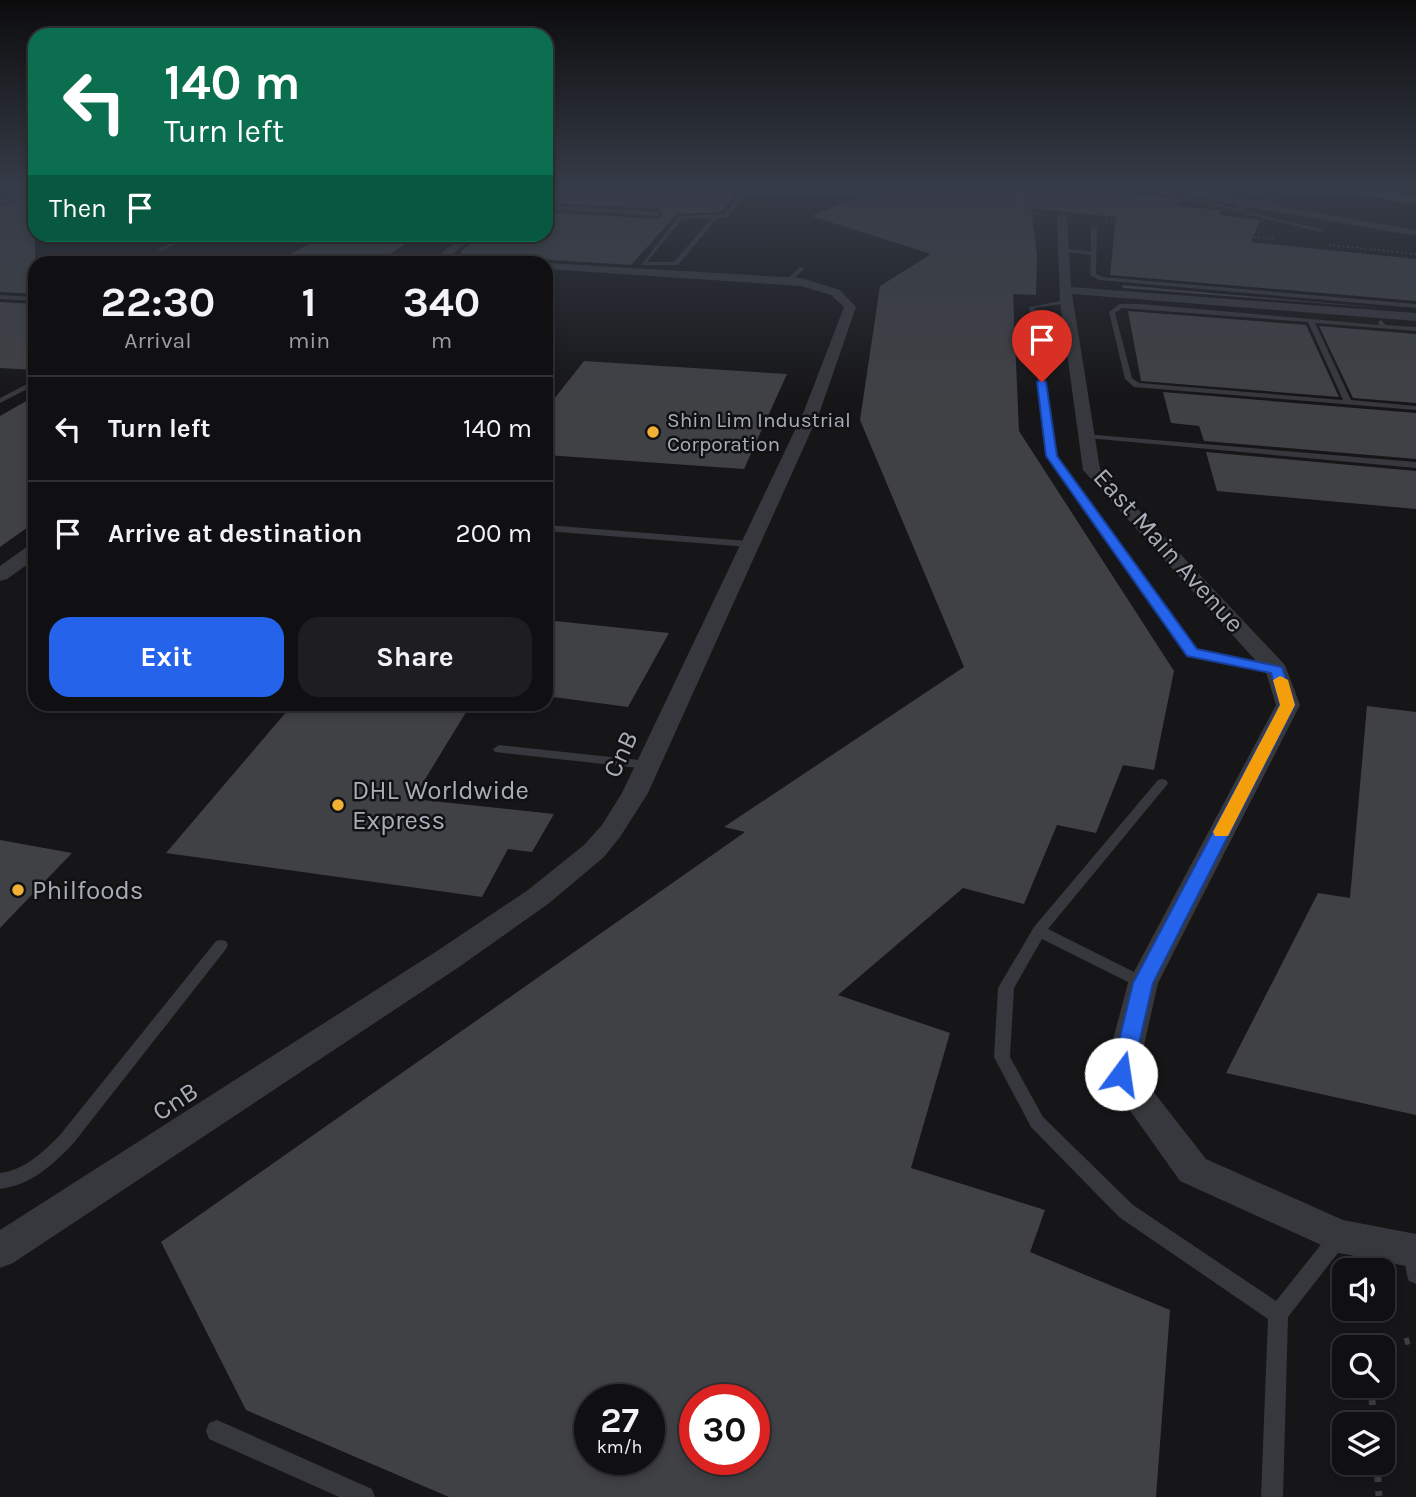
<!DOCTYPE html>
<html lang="en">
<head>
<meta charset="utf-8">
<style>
  :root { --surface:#101012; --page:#1e1e20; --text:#f1f3f6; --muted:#9c9d9f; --line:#303032; --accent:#2563eb }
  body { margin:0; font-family:Karla,sans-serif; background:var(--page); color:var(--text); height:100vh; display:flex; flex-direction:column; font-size:26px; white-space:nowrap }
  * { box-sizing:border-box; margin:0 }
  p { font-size:23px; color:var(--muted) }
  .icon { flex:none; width:38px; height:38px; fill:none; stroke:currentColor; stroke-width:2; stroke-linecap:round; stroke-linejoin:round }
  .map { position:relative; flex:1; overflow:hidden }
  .sheet { position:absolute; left:28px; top:256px; width:525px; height:455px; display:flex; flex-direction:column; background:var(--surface); border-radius:21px; box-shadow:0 4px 10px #0003,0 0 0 2px var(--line) }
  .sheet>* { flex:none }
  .hud { position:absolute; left:28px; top:28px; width:525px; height:214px; border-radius:21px; box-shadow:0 4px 10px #0003,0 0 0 2px var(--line); background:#0b6e4f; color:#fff; overflow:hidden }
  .buttons { position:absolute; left:1332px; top:1258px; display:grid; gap:14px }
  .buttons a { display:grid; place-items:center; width:63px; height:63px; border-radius:14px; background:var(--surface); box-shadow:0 4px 10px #0003,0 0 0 2px var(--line); font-size:35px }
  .speed { position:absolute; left:574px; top:1384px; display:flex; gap:14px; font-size:35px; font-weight:700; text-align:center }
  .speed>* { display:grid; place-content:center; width:91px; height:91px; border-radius:50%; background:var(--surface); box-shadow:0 4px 10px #0003,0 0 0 2px var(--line); line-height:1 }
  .speed small { font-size:18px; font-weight:400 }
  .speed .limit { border:10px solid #d22; background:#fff; color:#111 }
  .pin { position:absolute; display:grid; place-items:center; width:60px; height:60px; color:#fff; margin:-72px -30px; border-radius:50% 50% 50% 0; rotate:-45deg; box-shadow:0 0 7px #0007 }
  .pin .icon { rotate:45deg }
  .me { position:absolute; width:77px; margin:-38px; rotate:14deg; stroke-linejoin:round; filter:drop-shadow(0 0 5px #0008) }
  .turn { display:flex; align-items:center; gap:24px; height:147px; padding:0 21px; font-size:32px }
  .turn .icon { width:91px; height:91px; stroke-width:2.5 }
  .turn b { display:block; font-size:49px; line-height:60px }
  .then { display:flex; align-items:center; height:66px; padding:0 21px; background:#0003; gap:14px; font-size:26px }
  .eta { display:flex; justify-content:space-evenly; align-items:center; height:119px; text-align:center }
  .eta b { font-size:42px; font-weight:700; line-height:49px }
  .cta { display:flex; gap:14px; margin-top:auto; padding:14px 21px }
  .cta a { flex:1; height:80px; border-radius:21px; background:var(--accent); color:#fff; font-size:28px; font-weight:700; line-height:80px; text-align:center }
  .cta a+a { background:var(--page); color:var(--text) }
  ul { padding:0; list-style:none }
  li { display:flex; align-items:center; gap:21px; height:105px; padding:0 21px; border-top:2px solid var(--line) }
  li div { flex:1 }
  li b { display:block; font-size:26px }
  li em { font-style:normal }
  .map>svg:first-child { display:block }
  .building { fill:#404145; fill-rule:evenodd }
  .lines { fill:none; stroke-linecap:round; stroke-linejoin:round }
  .path-far1 { stroke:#3d3f44; stroke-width:2; stroke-dasharray:2 2.5; stroke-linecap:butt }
  .path { stroke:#3d3f44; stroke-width:7; stroke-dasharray:5 9; stroke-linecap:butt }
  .service { fill:#37383d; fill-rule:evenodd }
  .minor { fill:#37383d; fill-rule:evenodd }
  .secondary { fill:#45474d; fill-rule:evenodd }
  .route { fill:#2563eb; stroke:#184099; stroke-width:2 }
  .slow { fill:#f59e0b }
  .poi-dot { fill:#f2b134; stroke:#111113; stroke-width:2.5 }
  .labels { text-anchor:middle; stroke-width:5; stroke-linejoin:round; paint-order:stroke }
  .far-poi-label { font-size:21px; fill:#a8adb8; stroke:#111113; text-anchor:start }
  .street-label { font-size:26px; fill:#a8adb8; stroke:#111113 }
  .poi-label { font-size:26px; fill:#a8adb8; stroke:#111113; text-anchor:start }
</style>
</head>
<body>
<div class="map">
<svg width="1416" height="1497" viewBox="0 0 1416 1497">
  <rect width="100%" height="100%" fill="#161618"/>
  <path class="building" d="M 566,189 L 741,189 L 721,212 L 677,214 L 631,265 L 461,254 L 461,251 L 481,234 L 546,234 L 546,212 L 658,219 L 663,215 L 658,209 L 548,203 Z
    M 882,189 L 1078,189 L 1171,198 L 1181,200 L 1177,206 L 1221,210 L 1219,215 L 1260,220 L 1251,242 L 1416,259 L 1416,301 L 1110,275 L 1116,217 L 1031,208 L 1037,255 L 1036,295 L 1013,294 L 1019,431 L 1174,671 L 1154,770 L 1123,765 L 1096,833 L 1057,825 L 1024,904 L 963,888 L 838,995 L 950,1033 L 911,1168 L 1045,1210 L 1030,1252 L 1170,1310 L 1156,1497 L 449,1497 L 246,1410 L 161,1242 L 745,832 L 724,827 L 964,667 L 860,420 L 880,286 L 931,254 L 811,216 ZM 590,1400 L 649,1400 L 649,1460 L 590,1460 ZM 695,1400 L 754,1400 L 754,1460 L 695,1460 Z
    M 35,195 L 35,294 L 0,292 L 0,206 Z
    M 327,234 L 420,234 L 378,262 L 283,258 Z
    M 1122,285 L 1395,309 L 1123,288 Z
    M 0,302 L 35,304 L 35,370 L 0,368 Z
    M 1128,311 L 1306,325 L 1339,397 L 1141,381 Z
    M 1319,326 L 1416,334 L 1416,403 L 1353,398 Z
    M 584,361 L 787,374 L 744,469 L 546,455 L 546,409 Z
    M 1163,392 L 1416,413 L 1416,459 L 1204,441 L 1199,426 L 1171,423 Z
    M 35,396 L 35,522 L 0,547 L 0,416 Z
    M 1206,452 L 1416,471 L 1416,509 L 1217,491 Z
    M 546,620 L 669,633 L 628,707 L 546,696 Z
    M 293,704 L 471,704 L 413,799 L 554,814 L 532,852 L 508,849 L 482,897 L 166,853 Z
    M 1367,706 L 1416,712 L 1416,1115 L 1226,1073 L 1318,893 L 1350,898 Z
    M 0,840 L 72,853 L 0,928 Z"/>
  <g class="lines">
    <path class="path-far1" d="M 806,189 L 1045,215
      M 1106,222 L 1275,239
      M 1329,245 L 1416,254"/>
    <path class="path" d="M 1382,1355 L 1388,1346 L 1416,1339
      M 1371,1386 L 1374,1424
      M 1377,1463 L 1379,1497"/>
    <path class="service" d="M 35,189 L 35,192 L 0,204 L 0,201 Z
      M 559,189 L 564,189 L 546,201 L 546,198 Z
      M 745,189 L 749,189 L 728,217 L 717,218 L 678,265 L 641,265 L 679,216 L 725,214 ZM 712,218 L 674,262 L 647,262 L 682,219 Z
      M 1147,189 L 1153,189 L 1233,208 L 1276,197 L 1278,199 L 1239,210 L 1324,230 L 1321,232 Z
      M 546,205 L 658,212 L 661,214 L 658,216 L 546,209 Z
      M 1094,226 L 1097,228 L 1096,274 L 1102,277 L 1416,304 L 1416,308 L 1099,280 L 1090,275 L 1091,255 L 1062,251 L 1065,249 L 1091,251 L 1091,228 Z
      M 187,234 L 194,234 L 162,251 L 157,250 Z
      M 800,267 L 805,268 L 790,282 L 786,282 L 786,280 Z
      M 0,295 L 35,297 L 35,301 L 0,299 Z
      M 1066,300 L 1068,303 L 1035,308 L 1055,456 L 1196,650 L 1281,668 L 1283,670 L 1281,672 L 1277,673 L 1188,655 L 1047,456 L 1029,307 Z
      M 1120,304 L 1140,304 L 1379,325 L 1378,322 L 1381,320 L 1386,325 L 1416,327 L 1416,331 L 1315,323 L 1351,400 L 1416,406 L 1416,410 L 1134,387 L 1125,379 L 1109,312 ZM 1122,308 L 1308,322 L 1343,400 L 1139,383 L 1132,378 L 1115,313 Z
      M 35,380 L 35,385 L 0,403 L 0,398 Z
      M 1084,434 L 1416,462 L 1416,468 L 1087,438 L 1083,436 Z
      M 546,525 L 748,541 L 753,544 L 748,547 L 546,531 Z
      M 499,745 L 648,761 L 654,765 L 648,769 L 495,752 L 493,749 Z
      M 1162,779 L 1166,780 L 1168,783 L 1166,786 L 1048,929 L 1148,979 L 1151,983 L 1148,987 L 1143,989 L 1138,987 L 1042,939 L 1014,988 L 1010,1057 L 1043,1117 L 1133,1205 L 1276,1301 L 1331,1232 L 1338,1230 L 1345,1232 L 1347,1238 L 1345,1244 L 1288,1317 L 1283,1497 L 1261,1497 L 1268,1319 L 1119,1217 L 1031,1127 L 994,1057 L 998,988 L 1034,927 L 1158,780 Z
      M 221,940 L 226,941 L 228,945 L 226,949 L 72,1145 C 51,1166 31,1185 0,1189 L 0,1173 C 25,1170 43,1152 60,1135 L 216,941 Z
      M 1415,1245 L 1416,1246 L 1416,1284 L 1409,1281 C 1405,1272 1404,1258 1408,1248 Z
      M 217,1420 L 372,1489 L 375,1497 L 339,1497 L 209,1439 L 206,1431 L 209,1423 Z"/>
    <path class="minor" d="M 1168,189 L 1185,189 L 1416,230 L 1416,236 L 1219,202 Z
      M 1062,214 L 1067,217 L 1071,287 L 1416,313 L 1416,321 L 1072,294 L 1100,469 L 1285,665 L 1300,705 L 1158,983 L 1138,1072 L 1206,1159 L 1343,1220 L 1416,1234 L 1416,1268 L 1339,1253 L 1180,1181 L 1104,1074 L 1128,983 L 1276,705 L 1266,672 L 1083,470 L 1060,302 L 1057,217 Z
      M 466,234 L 479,234 L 449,257 L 485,259 L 490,262 L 430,262 Z
      M 546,263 L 801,278 L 840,290 L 856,307 L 820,411 L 648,793 L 620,837 L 604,857 L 548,904 L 459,967 L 13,1263 L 0,1268 L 0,1230 L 437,951 L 528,890 L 584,845 L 602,825 L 622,793 L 804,411 L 844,307 L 831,295 L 801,286 L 546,269 Z
      M 35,544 L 35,559 L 7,579 L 0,581 L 0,566 L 28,546 Z"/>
    <path class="secondary" d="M 1344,189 L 1371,189 L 1416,197 L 1416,205 L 1351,193 Z"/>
  </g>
  <linearGradient id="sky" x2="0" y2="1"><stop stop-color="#0c0c0d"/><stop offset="0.47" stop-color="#363c48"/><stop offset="1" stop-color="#363c48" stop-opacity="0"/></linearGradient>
  <rect width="1416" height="398" fill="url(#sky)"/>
  <path class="route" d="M 1042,379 L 1046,382 L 1057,456 L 1197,649 L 1282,667 L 1295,705 L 1153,983 L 1132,1074 L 1129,1080 L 1121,1083 L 1114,1080 L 1111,1074 L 1133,983 L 1280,705 L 1271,673 L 1187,656 L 1046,456 L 1037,382 Z"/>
  <path class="slow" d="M 1280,676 L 1288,680 L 1295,705 L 1230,832 L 1228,836 L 1215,836 L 1213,832 L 1280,705 L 1273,680 Z"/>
  <g class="poi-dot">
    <circle cx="653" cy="432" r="7"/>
    <circle cx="338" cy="805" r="7"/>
    <circle cx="18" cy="890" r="7"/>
  </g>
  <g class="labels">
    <g class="far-poi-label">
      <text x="667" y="427">Shin Lim Industrial<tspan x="667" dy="24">Corporation</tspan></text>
    </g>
    <g class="street-label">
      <text transform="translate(1169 550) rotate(48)" y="9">East Main Avenue</text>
      <text transform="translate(620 754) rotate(-65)" y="9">CnB</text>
      <text transform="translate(175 1101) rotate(-33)" y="9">CnB</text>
    </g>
    <g class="poi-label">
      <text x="352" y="799">DHL Worldwide<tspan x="352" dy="30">Express</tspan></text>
      <text x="32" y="899">Philfoods</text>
    </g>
  </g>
</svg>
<div class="buttons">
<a><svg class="icon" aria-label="sound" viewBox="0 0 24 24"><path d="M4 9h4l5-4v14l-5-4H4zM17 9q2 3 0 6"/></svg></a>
<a><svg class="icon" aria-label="search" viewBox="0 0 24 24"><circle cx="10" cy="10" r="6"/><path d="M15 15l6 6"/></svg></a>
<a><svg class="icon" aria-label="layers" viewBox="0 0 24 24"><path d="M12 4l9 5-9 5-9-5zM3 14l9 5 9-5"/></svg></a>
</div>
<div class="speed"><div>27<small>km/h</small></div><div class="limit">30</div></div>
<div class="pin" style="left:1042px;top:382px;background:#d93025"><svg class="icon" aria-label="arrive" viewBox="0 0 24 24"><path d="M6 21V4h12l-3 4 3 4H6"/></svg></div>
<svg class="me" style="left:1121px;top:1074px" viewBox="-20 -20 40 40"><circle r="19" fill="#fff"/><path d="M0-13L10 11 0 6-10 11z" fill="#2563eb"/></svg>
<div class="hud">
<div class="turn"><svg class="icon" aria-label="left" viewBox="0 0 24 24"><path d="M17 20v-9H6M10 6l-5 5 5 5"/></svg><div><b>140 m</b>Turn left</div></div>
<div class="then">Then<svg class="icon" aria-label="arrive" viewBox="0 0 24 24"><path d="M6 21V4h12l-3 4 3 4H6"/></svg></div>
</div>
<section class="sheet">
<div class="eta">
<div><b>22:30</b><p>Arrival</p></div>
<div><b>1</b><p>min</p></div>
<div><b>340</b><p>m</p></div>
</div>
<ul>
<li><svg class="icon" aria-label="left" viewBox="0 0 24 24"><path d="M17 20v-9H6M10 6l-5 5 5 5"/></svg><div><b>Turn left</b></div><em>140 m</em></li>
<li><svg class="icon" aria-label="arrive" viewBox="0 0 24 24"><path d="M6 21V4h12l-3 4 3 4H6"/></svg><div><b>Arrive at destination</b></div><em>200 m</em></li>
</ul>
<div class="cta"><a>Exit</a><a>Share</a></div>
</section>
</div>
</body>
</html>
